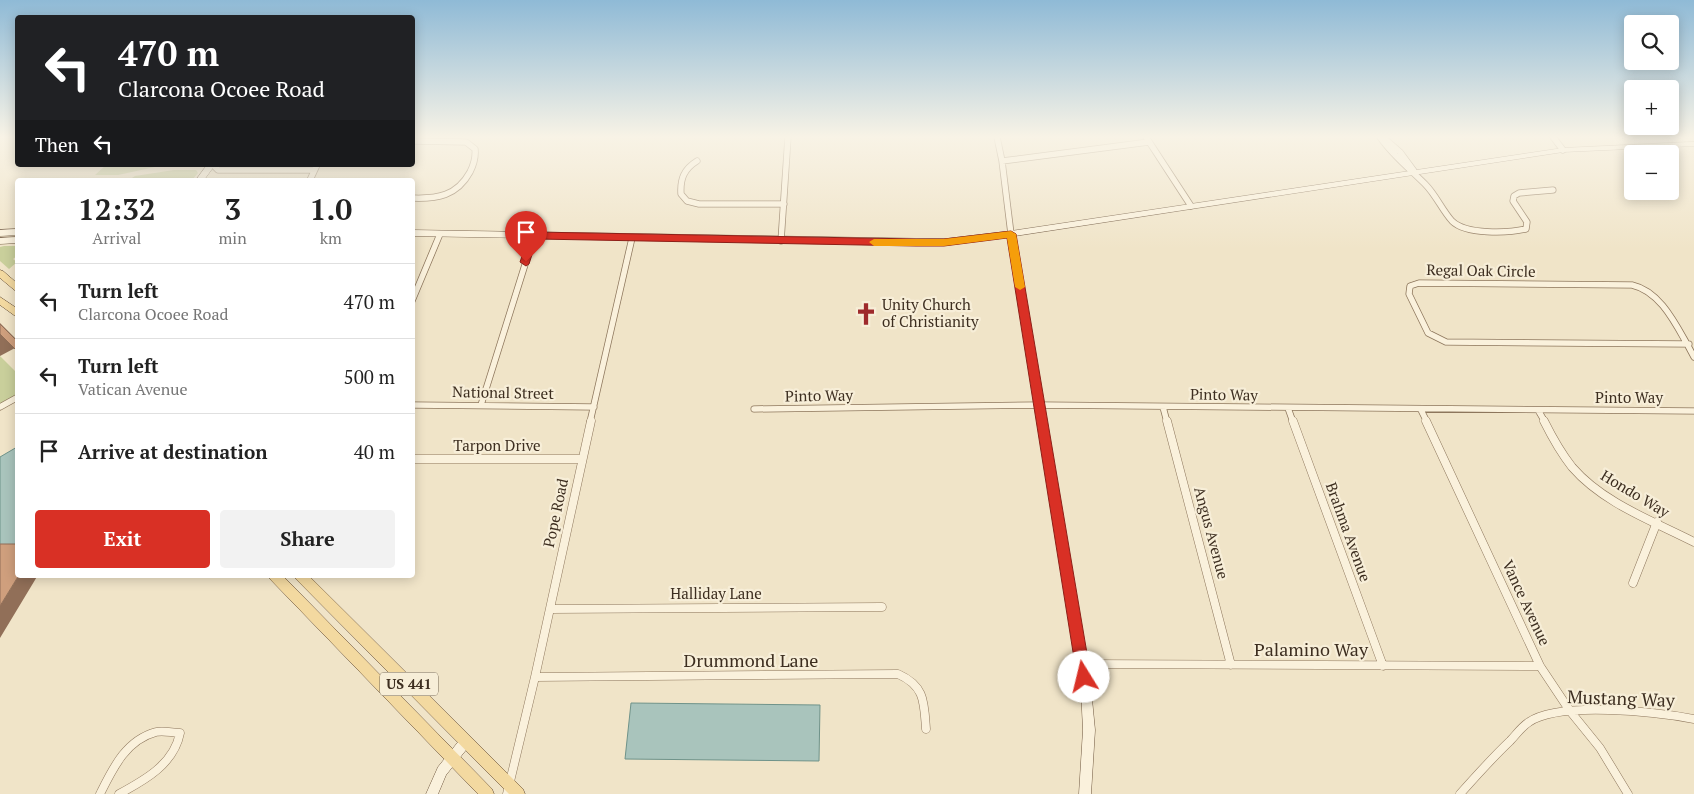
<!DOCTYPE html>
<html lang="en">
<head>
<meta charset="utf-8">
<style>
  :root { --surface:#fff; --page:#f2f2f2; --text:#222; --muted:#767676; --line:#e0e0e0; --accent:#d93025 }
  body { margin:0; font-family:"PT Serif",serif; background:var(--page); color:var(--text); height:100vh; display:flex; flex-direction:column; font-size:19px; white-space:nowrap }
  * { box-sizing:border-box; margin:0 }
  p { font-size:16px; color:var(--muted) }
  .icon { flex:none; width:28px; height:28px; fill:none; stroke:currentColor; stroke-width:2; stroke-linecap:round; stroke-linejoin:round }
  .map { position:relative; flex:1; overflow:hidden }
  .side { position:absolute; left:15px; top:178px; width:400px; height:400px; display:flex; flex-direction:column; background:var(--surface); border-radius:5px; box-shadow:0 2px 12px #0003 }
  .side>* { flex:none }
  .guide { position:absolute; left:15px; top:15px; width:400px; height:152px; border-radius:5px; box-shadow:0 2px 12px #0003; background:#202124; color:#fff; overflow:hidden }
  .buttons { position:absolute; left:1624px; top:15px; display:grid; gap:10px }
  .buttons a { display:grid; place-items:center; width:55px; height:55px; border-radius:5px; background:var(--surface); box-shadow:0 2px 12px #0003; font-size:25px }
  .pin { position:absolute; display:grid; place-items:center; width:42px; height:42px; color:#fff; margin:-51px -21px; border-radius:50% 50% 50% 0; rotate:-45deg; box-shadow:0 0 5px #0007 }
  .pin .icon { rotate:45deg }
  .me { position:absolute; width:55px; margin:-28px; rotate:351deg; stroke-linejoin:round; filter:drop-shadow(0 0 4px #0008) }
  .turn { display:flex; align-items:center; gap:18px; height:105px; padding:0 20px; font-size:22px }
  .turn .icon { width:65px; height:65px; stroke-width:2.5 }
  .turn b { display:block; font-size:35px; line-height:42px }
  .then { display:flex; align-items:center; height:48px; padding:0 20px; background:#0003; gap:10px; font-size:19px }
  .eta { display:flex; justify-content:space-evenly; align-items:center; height:85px; text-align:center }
  .eta b { font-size:30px; font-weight:700; line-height:35px }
  .cta { display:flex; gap:10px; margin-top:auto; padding:10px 20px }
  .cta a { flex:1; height:58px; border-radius:5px; background:var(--accent); color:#fff; font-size:20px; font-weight:700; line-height:58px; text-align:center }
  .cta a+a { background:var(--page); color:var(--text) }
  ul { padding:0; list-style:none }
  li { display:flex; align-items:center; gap:15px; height:75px; padding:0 20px; border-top:1px solid var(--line) }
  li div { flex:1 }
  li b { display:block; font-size:19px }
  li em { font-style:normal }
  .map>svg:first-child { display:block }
  .green { fill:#c9cf9b }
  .water { fill:#a9c4bc; stroke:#6f938a }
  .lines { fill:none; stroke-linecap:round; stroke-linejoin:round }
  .street-far1-casing { stroke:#8d765c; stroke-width:7 }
  .street-casing { stroke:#8d765c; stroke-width:9 }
  .secondary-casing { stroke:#6f573f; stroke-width:1 }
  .primary-casing { stroke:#5b4430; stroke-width:1 }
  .street-far1 { stroke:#faf1dc; stroke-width:5.5 }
  .street { stroke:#faf1dc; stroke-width:8 }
  .secondary { fill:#faf1dc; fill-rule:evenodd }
  .primary { fill:#f3d9a0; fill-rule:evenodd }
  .shaded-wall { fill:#916f58 }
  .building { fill:#cf9f7d; stroke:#916f58 }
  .route { fill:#d93025; stroke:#8d1f18 }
  .slow { fill:#f59e0b }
  .labels { text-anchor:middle; stroke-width:4.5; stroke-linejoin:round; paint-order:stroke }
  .shield { fill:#f7eed8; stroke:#756857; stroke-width:1 }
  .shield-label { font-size:14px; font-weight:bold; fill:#3d2e20 }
  .street-label { font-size:15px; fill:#3d2e20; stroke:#f7eed8 }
  .poi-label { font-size:15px; fill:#3d2e20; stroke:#f7eed8; text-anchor:start }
  .near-street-label { font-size:18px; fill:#3d2e20; stroke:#f7eed8 }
</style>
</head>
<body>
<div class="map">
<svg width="1694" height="794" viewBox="0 0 1694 794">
  <rect width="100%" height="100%" fill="#f0e4c8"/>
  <path class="green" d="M 106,165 L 188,165 L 155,167 L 118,175 L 95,175 Z
    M 174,170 L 196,170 L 198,173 L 192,180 L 129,180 L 135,176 Z
    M 4,246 L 17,246 L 17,256 L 13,259 L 17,262 L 9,269 L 0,261 L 0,247 Z
    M 0,356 L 17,373 L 17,394 L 0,404 Z"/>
  <path class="water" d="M 17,447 L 18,551 L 0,550 L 0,457 Z
    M 631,703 L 820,705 L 819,761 L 625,759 Z"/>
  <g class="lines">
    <defs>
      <path id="street-far1" d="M 997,137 L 1002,161 L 1011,234
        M 1146,137 L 1191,206
        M 1380,137 C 1392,155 1409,168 1425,184 C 1436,195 1442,210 1452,221 C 1466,235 1508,233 1526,229 L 1527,222 L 1513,201 L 1514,196 L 1519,193 L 1553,190
        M 1383,137 L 1400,152 L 1414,171
        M 1553,137 L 1563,150
        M 412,141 L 466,142 L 475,149 C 476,158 474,164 470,172 C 457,196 437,199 412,198
        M 697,161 C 684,169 680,179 681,194 L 687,201 L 699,204 L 784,204
        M 1002,161 L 1149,142
        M 215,167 L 218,170 L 314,170
        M 310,180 L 317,165
        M 781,241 L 788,137
        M 1419,283 L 1632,285 C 1659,291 1674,321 1687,344 L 1446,342 L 1428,333 L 1409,294 L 1410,286 Z
        M 412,301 L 440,234
        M 1687,344 L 1689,344
        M 1687,344 L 1694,357
        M 412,405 L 594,407
        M 481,405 L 534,236
        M 0,407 L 18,397
        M 1163,407 L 1167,422
        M 1288,408 L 1293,422
        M 754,409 L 1040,405 L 1694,411
        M 1421,410 L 1427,422
        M 1538,410 L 1545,422
        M 590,422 L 632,238"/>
      <path id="street" d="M 1167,421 L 1231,665
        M 1293,421 L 1383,666
        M 1426,421 L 1540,666 L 1570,711 L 1600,748 L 1628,794
        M 1544,421 C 1552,437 1561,453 1572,467 C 1603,503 1653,521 1694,542
        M 412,459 L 582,459
        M 1633,583 L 1657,522
        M 550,609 L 882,607
        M 1082,664 L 1540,666
        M 535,677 L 898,674 C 925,686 924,702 926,729
        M 100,794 C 113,768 126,740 156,732 C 164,730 172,733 180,733 C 174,764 145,780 119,794
        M 507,794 L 535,677 L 591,421
        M 1460,794 C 1476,776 1492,758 1510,741 C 1516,735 1521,727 1529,722 C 1560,701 1657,712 1694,719"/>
      <path id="secondary" d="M 1694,142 L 1694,146 L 1563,152 L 1015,236 L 1091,689 L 1095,730 L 1091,794 L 1079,794 L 1083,730 L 1081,689 L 1008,237 L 944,245 L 412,236 L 412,230 L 944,239 L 1011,231 L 1563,148 Z
        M 207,165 L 215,165 L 204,180 L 196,180 Z
        M 18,229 L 18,235 L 0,236 L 0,230 Z
        M 18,237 L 18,243 L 0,244 L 0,238 Z
        M 466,735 L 470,737 L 472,741 L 470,745 L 446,775 L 438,794 L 426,794 L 438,767 L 462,737 Z"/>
      <path id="primary" d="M 0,270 L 3,271 L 18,284 L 18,293 L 0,278 Z
        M 0,297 L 18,309 L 18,318 L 0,305 Z
        M 268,575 L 282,575 L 492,789 L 494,794 L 478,794 L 270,579 Z
        M 294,575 L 308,575 L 523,789 L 525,794 L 509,794 L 296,579 Z"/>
    </defs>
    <use href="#street-far1" class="street-far1-casing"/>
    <use href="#street" class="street-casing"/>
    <use href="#secondary" class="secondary-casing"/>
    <use href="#primary" class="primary-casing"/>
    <use href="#street-far1" class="street-far1"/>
    <use href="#street" class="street"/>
    <use href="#secondary" class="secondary"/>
    <use href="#primary" class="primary"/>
  </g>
  <path class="shaded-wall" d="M 0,323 L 18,341 L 18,342 L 0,324 Z
    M 0,334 L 15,348 L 0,356 Z
    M 19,575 L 38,575 L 0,638 L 0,606 Z"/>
  <path class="building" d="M 0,324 L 18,342 L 18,352 L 0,334 Z
    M 0,544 L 18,544 L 18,575 L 19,575 L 0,606 Z"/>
  <linearGradient id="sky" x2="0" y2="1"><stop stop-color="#8fbad6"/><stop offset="0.55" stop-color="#f8f3e6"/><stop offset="1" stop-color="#f8f3e6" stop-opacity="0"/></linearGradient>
  <rect width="1694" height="249" fill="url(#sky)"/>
  <path class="route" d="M 1011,231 L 1016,234 L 1091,677 L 1089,681 L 1084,683 L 1079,681 L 1077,677 L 1007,238 L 944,246 L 916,246 L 537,239 L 529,264 L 526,266 L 520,262 L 529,236 L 534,232 L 916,239 L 944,239 Z"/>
  <path class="slow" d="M 1011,231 L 1016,234 L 1025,287 L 1020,290 L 1015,287 L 1007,238 L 944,246 L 874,246 L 869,242 L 874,239 L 944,239 Z"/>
  <defs>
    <symbol id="church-bare" viewBox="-9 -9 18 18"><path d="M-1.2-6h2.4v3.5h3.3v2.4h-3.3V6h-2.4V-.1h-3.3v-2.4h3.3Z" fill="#9e2a2b" stroke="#f7eed8" stroke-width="2.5" paint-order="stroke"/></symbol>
  </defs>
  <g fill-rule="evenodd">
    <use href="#church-bare" x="850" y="298" width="32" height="32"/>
  </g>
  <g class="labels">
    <rect class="shield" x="380" y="672.5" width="58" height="23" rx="4"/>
    <g class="shield-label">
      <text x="409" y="689">US 441</text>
    </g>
    <g class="street-label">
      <text transform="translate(1481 271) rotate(1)" y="5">Regal Oak Circle</text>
      <text transform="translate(503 393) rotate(1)" y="5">National Street</text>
      <text transform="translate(1224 395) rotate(1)" y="5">Pinto Way</text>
      <text transform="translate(819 396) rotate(-1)" y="5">Pinto Way</text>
      <text x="1629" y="403">Pinto Way</text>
      <text x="497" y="451">Tarpon Drive</text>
      <text transform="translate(1635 494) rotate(31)" y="5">Hondo Way</text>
      <text transform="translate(556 513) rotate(-78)" y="5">Pope Road</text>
      <text transform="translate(1348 532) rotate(70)" y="5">Brahma Avenue</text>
      <text transform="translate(1211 533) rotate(75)" y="5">Angus Avenue</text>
      <text x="716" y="599">Halliday Lane</text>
      <text transform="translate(1526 603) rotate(65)" y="5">Vance Avenue</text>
    </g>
    <g class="poi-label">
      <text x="882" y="310">Unity Church<tspan x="882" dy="17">of Christianity</tspan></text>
    </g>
    <g class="near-street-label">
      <text x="1311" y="656">Palamino Way</text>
      <text x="751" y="667">Drummond Lane</text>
      <text transform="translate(1621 699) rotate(2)" y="6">Mustang Way</text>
    </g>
  </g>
</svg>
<div class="buttons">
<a><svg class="icon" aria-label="search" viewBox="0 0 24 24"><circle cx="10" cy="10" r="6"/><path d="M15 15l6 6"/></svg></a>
<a>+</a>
<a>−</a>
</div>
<div class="pin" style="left:526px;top:262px;background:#d93025"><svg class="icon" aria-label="arrive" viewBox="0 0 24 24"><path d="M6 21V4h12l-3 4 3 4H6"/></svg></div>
<svg class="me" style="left:1084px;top:677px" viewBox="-20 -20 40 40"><circle r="19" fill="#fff"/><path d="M0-13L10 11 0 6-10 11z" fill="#d93025"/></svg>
<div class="guide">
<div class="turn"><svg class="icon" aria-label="left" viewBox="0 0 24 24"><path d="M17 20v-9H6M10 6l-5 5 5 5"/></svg><div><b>470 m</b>Clarcona Ocoee Road</div></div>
<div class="then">Then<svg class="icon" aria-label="left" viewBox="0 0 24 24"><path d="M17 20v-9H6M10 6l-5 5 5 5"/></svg></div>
</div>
<section class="side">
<div class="eta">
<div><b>12:32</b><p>Arrival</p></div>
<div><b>3</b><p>min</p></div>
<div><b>1.0</b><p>km</p></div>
</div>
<ul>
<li><svg class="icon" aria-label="left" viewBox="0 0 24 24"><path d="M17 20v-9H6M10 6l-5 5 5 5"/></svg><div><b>Turn left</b><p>Clarcona Ocoee Road</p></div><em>470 m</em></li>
<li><svg class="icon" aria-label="left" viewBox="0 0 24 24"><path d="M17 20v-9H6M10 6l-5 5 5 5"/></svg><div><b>Turn left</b><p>Vatican Avenue</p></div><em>500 m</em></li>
<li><svg class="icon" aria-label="arrive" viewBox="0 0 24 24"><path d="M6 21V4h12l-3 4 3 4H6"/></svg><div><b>Arrive at destination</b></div><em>40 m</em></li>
</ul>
<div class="cta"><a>Exit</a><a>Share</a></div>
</section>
</div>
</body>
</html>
